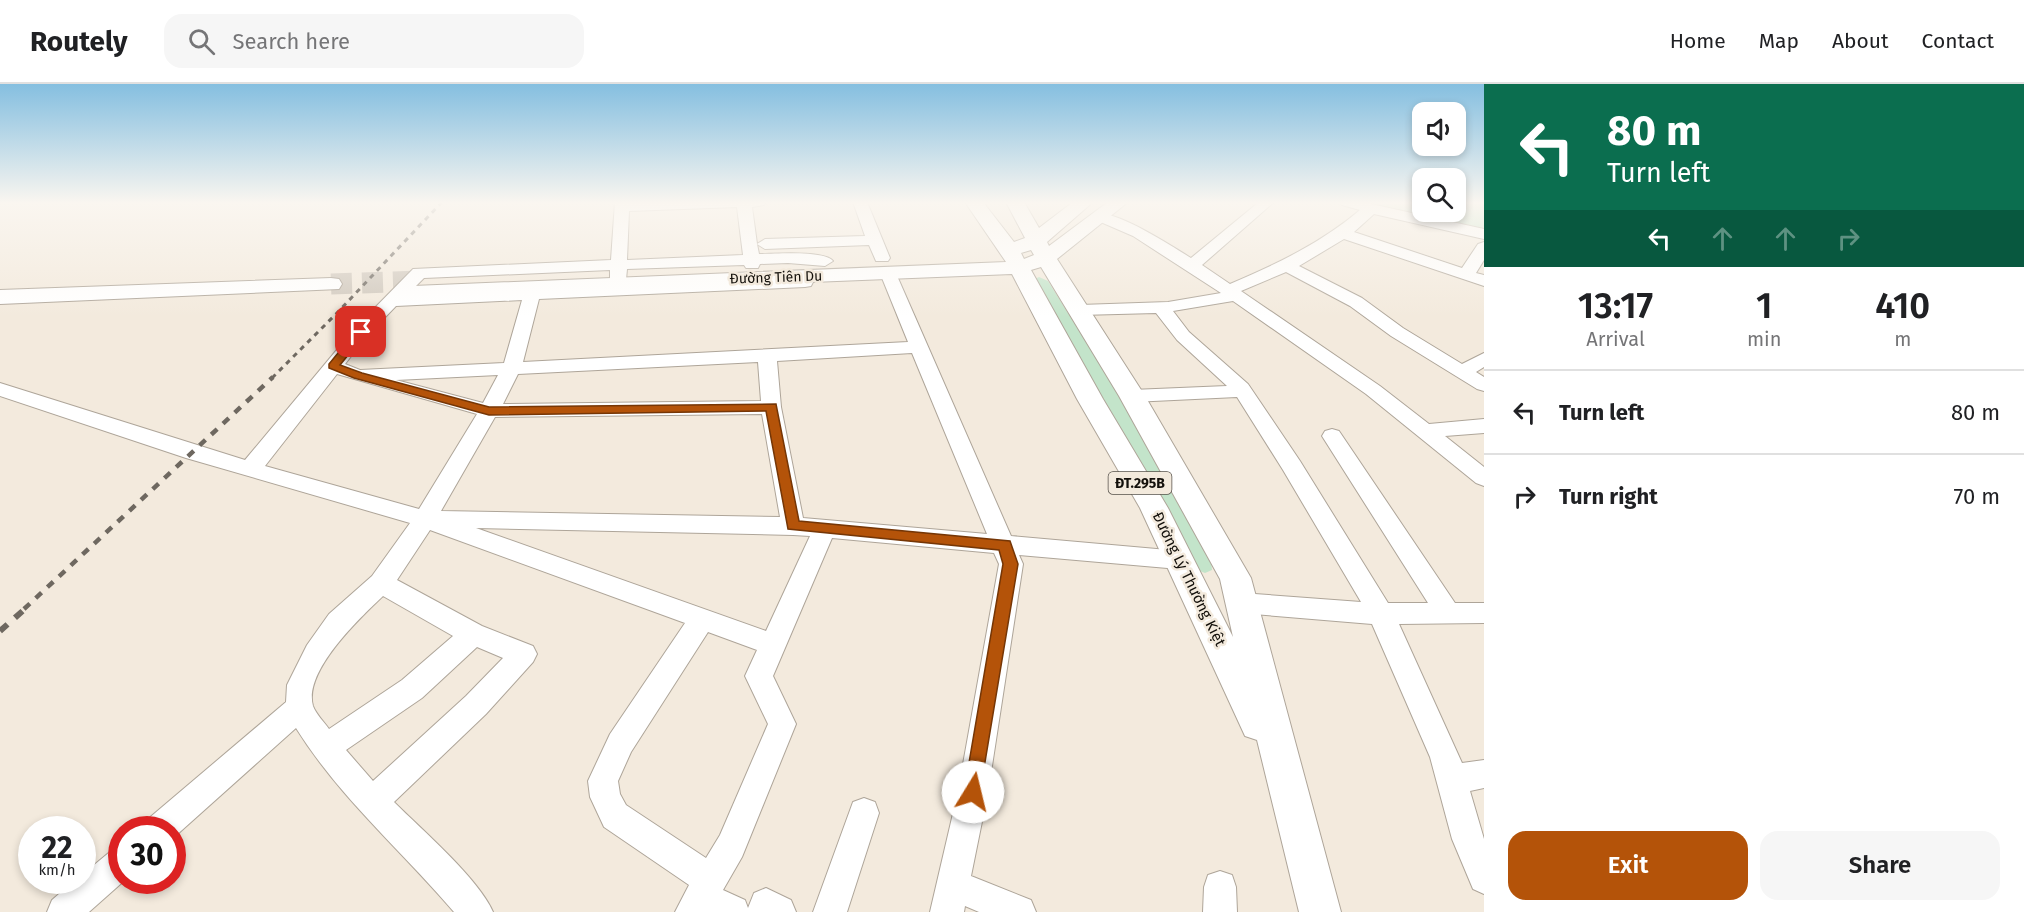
<!DOCTYPE html>
<html lang="en">
<head>
<meta charset="utf-8">
<style>
  :root { --surface:#fff; --page:#f6f6f6; --text:#202124; --muted:#757577; --line:#e0e0e0; --accent:#b45309 }
  body { margin:0; font-family:"Fira Sans",sans-serif; background:var(--page); color:var(--text); height:100vh; display:flex; flex-direction:column; font-size:22px; white-space:nowrap }
  * { box-sizing:border-box; margin:0 }
  p { font-size:20px; color:var(--muted) }
  .icon { flex:none; width:33px; height:33px; fill:none; stroke:currentColor; stroke-width:2; stroke-linecap:round; stroke-linejoin:round }
  .map { position:relative; flex:1; overflow:hidden }
  .sheet { display:flex; flex-direction:column; background:var(--surface); width:540px }
  .sheet>* { flex:none }
  .guide { background:#0b6e4f; color:#fff; overflow:hidden }
  .fabs { position:absolute; left:1412px; top:18px; display:grid; gap:12px }
  .fabs a { display:grid; place-items:center; width:54px; height:54px; border-radius:12px; background:var(--surface); box-shadow:0 3px 9px #0003; font-size:30px }
  .speed { position:absolute; left:18px; top:732px; display:flex; gap:12px; font-size:30px; font-weight:700; text-align:center }
  .speed>* { display:grid; place-content:center; width:78px; height:78px; border-radius:50%; background:var(--surface); box-shadow:0 3px 9px #0003; line-height:1 }
  .speed small { font-size:15px; font-weight:400 }
  .speed .limit { border:9px solid #d22; background:#fff; color:#111 }
  .pin { position:absolute; display:grid; place-items:center; width:51px; height:51px; color:#fff; margin:-26px; border-radius:12px; box-shadow:0 3px 9px #0006 }
  .me { position:absolute; width:66px; margin:-33px; rotate:9deg; stroke-linejoin:round; filter:drop-shadow(0 0 4px #0008) }
  .turn { display:flex; align-items:center; gap:21px; height:126px; padding:0 24px; font-size:27px }
  .turn .icon { width:78px; height:78px; stroke-width:2.5 }
  .turn b { display:block; font-size:42px; line-height:51px }
  .lanes { display:flex; align-items:center; height:57px; padding:0 24px; background:#0003; justify-content:center; gap:30px; direction:ltr }
  .lanes .off { opacity:.35 }
  .eta { display:flex; justify-content:space-evenly; align-items:center; height:102px; text-align:center }
  .eta b { font-size:36px; font-weight:600; line-height:42px }
  .cta { display:flex; gap:12px; margin-top:auto; padding:12px 24px }
  .cta a { flex:1; height:69px; border-radius:18px; background:var(--accent); color:#fff; font-size:24px; font-weight:600; line-height:69px; text-align:center }
  .cta a+a { background:var(--page); color:var(--text) }
  ul { padding:0; list-style:none }
  li { display:flex; align-items:center; gap:18px; height:84px; padding:0 24px; border-top:2px solid var(--line) }
  li div { flex:1 }
  li b { display:block; font-size:22px }
  li em { font-style:normal }
  header { display:flex; align-items:center; gap:36px; box-sizing:border-box; height:84px; padding:0 30px; background:var(--surface); border-bottom:2px solid var(--line) }
  header strong { font-size:28px }
  nav { display:flex; gap:33px; margin-inline-start:auto; font-size:21px }
  .search { width:420px; height:54px; background:var(--page); display:flex; align-items:center; gap:15px; box-sizing:border-box; padding:0 21px; border-radius:18px; color:var(--muted); font-size:22px }
  main { display:flex; flex:1; min-height:0 }
  .map>svg:first-child { display:block }
  .green { fill:#c3e4ca }
  .lines { fill:none; stroke-linecap:round; stroke-linejoin:round }
  .major-tunnel { stroke:#d1c9be; stroke-width:21; stroke-dasharray:21 10; stroke-linecap:butt }
  .minor-casing { stroke:#aea599; stroke-width:2 }
  .major-casing { stroke:#aea599; stroke-width:2 }
  .minor { fill:#fff; fill-rule:evenodd }
  .major { fill:#fff; fill-rule:evenodd }
  .rail-far2 { stroke:#6e6860; stroke-width:3; stroke-dasharray:5 5; stroke-linecap:butt }
  .rail-far1 { stroke:#6e6860; stroke-width:4.5; stroke-dasharray:8 8; stroke-linecap:butt }
  .rail { stroke:#6e6860; stroke-width:6; stroke-dasharray:10 10; stroke-linecap:butt }
  .route { fill:#b45309; stroke:#753606; stroke-width:1.5 }
  .labels { text-anchor:middle; stroke-width:5; stroke-linejoin:round; paint-order:stroke }
  .far-street-label { font-size:14px; fill:#13100b; stroke:#f3eadd }
  .shield { fill:#f3eadd; stroke:#56514a; stroke-width:1.5 }
  .shield-label { font-size:14px; font-weight:bold; fill:#13100b }
  .street-label { font-size:15px; fill:#13100b; stroke:#f3eadd }
</style>
</head>
<body>
<header>
<strong>Routely</strong>
<div class="search"><svg class="icon" aria-label="search" viewBox="0 0 24 24"><circle cx="10" cy="10" r="6"/><path d="M15 15l6 6"/></svg>Search here</div>
<nav><a>Home</a><a>Map</a><a>About</a><a>Contact</a></nav>
</header>
<main>
<div class="map">
<svg width="1484" height="828" viewBox="0 0 1484 828">
  <rect width="100%" height="100%" fill="#f3eadd"/>
  <path class="green" d="M 1365,118 L 1422,118 L 1422,128 L 1455,128 L 1455,118 L 1484,118 L 1484,146 Z
    M 1039,193 L 1048,197 L 1111,298 L 1211,476 L 1212,486 L 1205,489 L 1195,485 L 1035,195 Z"/>
  <g class="lines">
    <path class="major-tunnel" d="M 331,200 L 422,197"/>
    <defs>
      <path id="minor" d="M 615,118 L 766,118 L 764,121 L 752,123 L 757,160 L 765,155 L 865,152 L 853,118 L 867,118 L 890,174 L 888,177 L 876,177 L 869,161 L 765,165 L 757,160 L 759,170 C 774,170 824,166 833,177 L 825,182 L 788,179 L 760,180 L 758,184 L 746,184 L 744,181 L 627,185 L 626,196 L 618,201 L 610,196 L 610,186 L 424,194 L 407,211 L 811,194 L 813,198 L 811,202 L 805,203 L 539,215 L 523,278 L 908,258 L 880,189 L 888,184 L 894,185 L 1011,452 L 1179,467 L 1188,469 L 1191,476 L 1188,483 L 1179,485 L 1019,471 L 1023,480 L 988,708 L 971,792 L 1031,816 L 1036,828 L 979,828 L 965,822 L 964,828 L 930,828 L 958,708 L 999,480 L 994,469 L 832,454 L 773,592 L 796,640 L 742,773 L 723,806 L 745,816 L 748,824 L 754,809 L 766,804 L 791,816 L 796,828 L 675,828 L 689,801 L 604,743 L 590,713 L 588,697 L 610,650 L 685,539 L 430,446 L 397,496 L 482,542 L 533,562 L 537,570 L 533,578 L 486,630 L 394,718 C 421,745 479,795 493,828 L 454,828 C 401,766 339,713 296,644 L 172,755 L 172,746 L 144,746 L 148,735 L 286,618 L 287,601 L 307,561 L 329,530 L 372,492 L 410,439 L 186,374 L 0,312 L 0,299 L 245,376 L 355,244 L 413,185 L 611,176 ZM 737,123 L 743,171 L 627,176 L 629,127 ZM 522,216 L 504,279 L 360,286 L 345,280 L 367,252 L 396,222 ZM 912,269 L 987,450 L 803,434 L 781,323 L 777,277 ZM 758,278 L 761,317 L 503,320 L 518,290 ZM 337,290 L 477,330 L 419,425 L 265,382 ZM 498,291 L 483,319 L 396,296 ZM 762,330 L 780,433 L 441,427 L 495,333 ZM 476,444 L 793,451 L 810,452 L 766,547 ZM 383,512 L 453,552 L 402,596 L 329,645 C 324,638 316,630 313,622 C 303,587 361,533 383,512 ZM 708,548 L 757,566 L 745,592 L 768,640 L 720,751 L 706,774 L 626,721 L 620,710 L 618,697 L 631,668 ZM 477,563 L 503,574 L 466,612 L 373,697 L 346,666 L 422,614 Z
        M 1259,118 L 1274,118 L 1202,181 L 1230,200 C 1277,180 1321,159 1360,126 L 1342,121 L 1340,118 L 1362,118 L 1484,145 L 1484,155 L 1374,130 L 1354,148 L 1462,184 L 1478,160 L 1484,158 L 1484,176 L 1476,189 L 1484,191 L 1484,202 L 1344,155 L 1299,182 L 1362,214 L 1403,244 L 1462,280 L 1484,269 L 1484,283 L 1476,288 L 1484,293 L 1484,307 L 1477,305 L 1391,252 L 1350,222 L 1286,188 L 1241,207 L 1380,302 L 1429,340 L 1484,335 L 1484,349 L 1445,352 L 1484,383 L 1484,402 L 1476,399 L 1366,310 L 1233,217 L 1173,227 L 1189,248 L 1248,300 L 1300,377 L 1388,519 L 1428,519 L 1322,352 L 1325,347 L 1332,345 L 1339,347 L 1455,519 L 1484,519 L 1484,539 L 1399,540 L 1462,679 L 1484,676 L 1484,704 L 1470,707 L 1484,755 L 1484,810 L 1473,805 L 1452,755 L 1430,673 L 1372,540 L 1241,529 L 1232,526 L 1228,519 L 1232,512 L 1241,509 L 1361,518 L 1283,386 L 1237,313 L 1132,318 L 1125,316 L 1122,312 L 1125,308 L 1132,306 L 1227,302 L 1177,256 L 1156,229 L 1080,231 L 1074,230 L 1071,226 L 1074,222 L 1080,221 L 1168,218 L 1221,209 L 1133,152 L 1096,136 L 1093,133 L 1096,130 C 1115,125 1173,163 1191,174 Z
        M 864,714 L 875,718 L 879,729 L 847,828 L 813,828 L 853,718 Z
        M 122,762 L 122,796 L 125,796 L 89,828 L 47,828 L 52,816 L 75,796 L 82,796 L 82,791 L 111,767 Z
        M 1220,787 L 1232,791 L 1236,803 L 1237,828 L 1203,828 L 1204,803 L 1208,791 Z"/>
      <path id="major" d="M 965,118 L 983,118 L 1014,158 L 1025,154 L 1006,118 L 1024,118 L 1039,144 L 1073,118 L 1093,118 L 1047,158 L 1049,162 L 1108,118 L 1128,118 L 1057,175 L 1145,312 L 1251,494 L 1341,828 L 1299,828 L 1257,656 L 1245,652 L 1140,424 L 1077,315 L 1012,190 L 413,214 L 405,213 L 402,208 L 405,203 L 413,202 L 1006,178 ZM 1031,166 L 1034,171 L 1024,175 L 1021,169 ZM 1041,183 L 1119,312 L 1220,495 L 1233,553 L 1168,424 L 1103,315 L 1031,186 Z
        M 331,194 L 339,195 L 342,200 L 339,205 L 0,220 L 0,206 Z"/>
    </defs>
    <use href="#minor" class="minor-casing"/>
    <use href="#major" class="major-casing"/>
    <use href="#minor" class="minor"/>
    <use href="#major" class="major"/>
    <path class="rail-far2" d="M 272,294 L 336,230 L 442,118"/>
    <path class="rail-far1" d="M 24,525 L 273,293"/>
    <path class="rail" d="M 0,547 L 26,524"/>
  </g>
  <linearGradient id="sky" x2="0" y2="1"><stop stop-color="#85bfe0"/><stop offset="0.51" stop-color="#faf6f0"/><stop offset="1" stop-color="#faf6f0" stop-opacity="0"/></linearGradient>
  <rect width="1484" height="233" fill="url(#sky)"/>
  <path class="route" d="M 361,245 L 367,248 L 340,281 L 362,289 L 489,323 L 776,320 L 799,437 L 1010,457 L 1018,480 L 979,714 L 973,717 L 966,714 L 964,708 L 1003,480 L 999,466 L 788,445 L 766,327 L 489,331 L 354,294 L 329,284 L 329,280 L 357,246 Z"/>
  <g class="labels">
    <g class="far-street-label">
      <text transform="translate(776 193) rotate(-2)" y="5">Đường Tiên Du</text>
    </g>
    <rect class="shield" x="1108.5" y="388" width="63" height="22" rx="4.5"/>
    <g class="shield-label">
      <text x="1140" y="404">ĐT.295B</text>
    </g>
    <g class="street-label">
      <text transform="translate(1189 495) rotate(64)" y="5">Đường Lý Thường Kiệt</text>
    </g>
  </g>
</svg>
<div class="fabs">
<a><svg class="icon" aria-label="sound" viewBox="0 0 24 24"><path d="M4 9h4l5-4v14l-5-4H4zM17 9q2 3 0 6"/></svg></a>
<a><svg class="icon" aria-label="search" viewBox="0 0 24 24"><circle cx="10" cy="10" r="6"/><path d="M15 15l6 6"/></svg></a>
</div>
<div class="speed"><div>22<small>km/h</small></div><div class="limit">30</div></div>
<div class="pin" style="left:361px;top:248px;background:#d93025"><svg class="icon" aria-label="arrive" viewBox="0 0 24 24"><path d="M6 21V4h12l-3 4 3 4H6"/></svg></div>
<svg class="me" style="left:973px;top:708px" viewBox="-20 -20 40 40"><circle r="19" fill="#fff"/><path d="M0-13L10 11 0 6-10 11z" fill="#b45309"/></svg>
</div>
<section class="sheet">
<div class="guide">
<div class="turn"><svg class="icon" aria-label="left" viewBox="0 0 24 24"><path d="M17 20v-9H6M10 6l-5 5 5 5"/></svg><div><b>80 m</b>Turn left</div></div>
<div class="lanes"><svg class="icon" aria-label="left" viewBox="0 0 24 24"><path d="M17 20v-9H6M10 6l-5 5 5 5"/></svg><svg class="icon off" aria-label="ahead" viewBox="0 0 24 24"><path d="M12 20V5M6 11l6-6 6 6"/></svg><svg class="icon off" aria-label="ahead" viewBox="0 0 24 24"><path d="M12 20V5M6 11l6-6 6 6"/></svg><svg class="icon off" aria-label="right" viewBox="0 0 24 24"><path d="M7 20v-9h11M14 6l5 5-5 5"/></svg></div>
</div>
<div class="eta">
<div><b>13:17</b><p>Arrival</p></div>
<div><b>1</b><p>min</p></div>
<div><b>410</b><p>m</p></div>
</div>
<ul>
<li><svg class="icon" aria-label="left" viewBox="0 0 24 24"><path d="M17 20v-9H6M10 6l-5 5 5 5"/></svg><div><b>Turn left</b></div><em>80 m</em></li>
<li><svg class="icon" aria-label="right" viewBox="0 0 24 24"><path d="M7 20v-9h11M14 6l5 5-5 5"/></svg><div><b>Turn right</b></div><em>70 m</em></li>
</ul>
<div class="cta"><a>Exit</a><a>Share</a></div>
</section>
</main>
</body>
</html>
